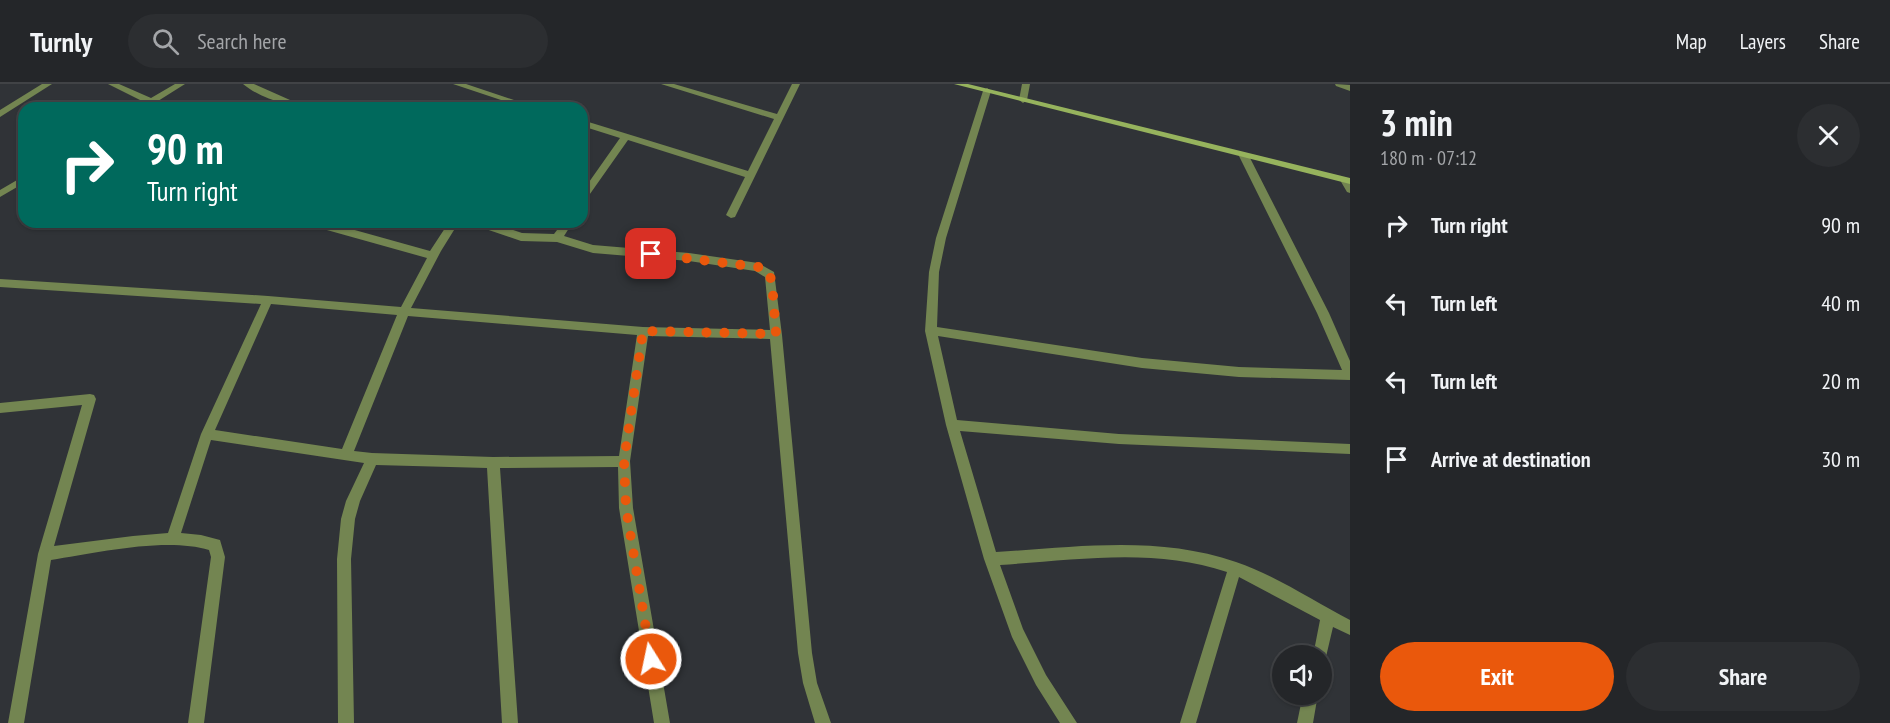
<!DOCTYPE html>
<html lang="en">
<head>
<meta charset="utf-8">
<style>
  :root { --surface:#242629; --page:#2c2e31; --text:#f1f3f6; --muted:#a3a5a8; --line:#414346; --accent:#ea580c }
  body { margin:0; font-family:"PT Sans Narrow",sans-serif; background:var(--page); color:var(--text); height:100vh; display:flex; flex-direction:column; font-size:22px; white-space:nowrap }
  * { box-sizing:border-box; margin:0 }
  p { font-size:20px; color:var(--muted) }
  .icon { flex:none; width:33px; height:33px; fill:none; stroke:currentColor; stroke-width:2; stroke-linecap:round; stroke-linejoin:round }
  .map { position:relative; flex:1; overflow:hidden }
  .details { display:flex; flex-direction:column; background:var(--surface); width:540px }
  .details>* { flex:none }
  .top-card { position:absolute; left:18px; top:18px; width:570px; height:126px; border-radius:18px; box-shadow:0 2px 4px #0004,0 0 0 2px var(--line); background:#00695c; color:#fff; overflow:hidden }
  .tools { position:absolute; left:1272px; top:561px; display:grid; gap:12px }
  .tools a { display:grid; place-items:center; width:60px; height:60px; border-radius:50%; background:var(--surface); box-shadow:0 2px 4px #0004,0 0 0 2px var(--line); font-size:30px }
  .pin { position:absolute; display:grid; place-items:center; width:51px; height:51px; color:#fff; margin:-26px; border-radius:12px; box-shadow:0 3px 9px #0006 }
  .me { position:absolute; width:66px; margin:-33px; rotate:350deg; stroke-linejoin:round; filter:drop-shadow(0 0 4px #0008) }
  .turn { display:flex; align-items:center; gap:21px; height:126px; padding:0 30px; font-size:27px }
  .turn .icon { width:78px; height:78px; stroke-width:2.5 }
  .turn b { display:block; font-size:42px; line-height:51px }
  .round { display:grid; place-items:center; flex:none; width:63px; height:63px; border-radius:32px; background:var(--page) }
  .head { display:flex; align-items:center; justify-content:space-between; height:102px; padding:0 30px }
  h1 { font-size:36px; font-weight:800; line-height:45px }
  .action { display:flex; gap:12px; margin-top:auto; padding:12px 30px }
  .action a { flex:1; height:69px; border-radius:36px; background:var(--accent); color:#fff; font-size:24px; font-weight:800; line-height:69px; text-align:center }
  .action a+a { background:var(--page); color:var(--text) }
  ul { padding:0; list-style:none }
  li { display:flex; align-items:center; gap:18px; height:78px; padding:0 30px }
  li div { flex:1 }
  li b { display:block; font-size:22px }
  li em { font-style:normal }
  header { display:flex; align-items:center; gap:36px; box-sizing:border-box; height:84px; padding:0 30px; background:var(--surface); border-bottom:2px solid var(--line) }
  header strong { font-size:28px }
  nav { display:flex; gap:33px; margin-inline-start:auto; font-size:21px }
  .search { width:420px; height:54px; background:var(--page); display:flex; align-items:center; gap:15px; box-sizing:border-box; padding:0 21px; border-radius:33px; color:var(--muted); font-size:22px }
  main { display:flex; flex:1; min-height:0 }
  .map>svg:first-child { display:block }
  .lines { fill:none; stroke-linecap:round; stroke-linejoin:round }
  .street { fill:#738551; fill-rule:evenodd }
  .secondary { fill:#96b35d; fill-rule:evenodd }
  .route { stroke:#ea580c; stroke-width:10; stroke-dasharray:0 18 }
</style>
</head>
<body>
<header>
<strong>Turnly</strong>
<div class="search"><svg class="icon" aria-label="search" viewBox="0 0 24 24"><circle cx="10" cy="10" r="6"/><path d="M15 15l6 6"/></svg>Search here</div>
<nav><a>Map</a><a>Layers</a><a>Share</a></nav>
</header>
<main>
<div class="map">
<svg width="1350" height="639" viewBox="0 0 1350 639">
  <rect width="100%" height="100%" fill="#303337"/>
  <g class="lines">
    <path class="street" d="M 42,0 L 52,0 L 0,33 L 0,26 Z
      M 108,0 L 119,0 L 151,14 L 175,0 L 185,0 L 158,17 L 170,24 L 159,24 L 152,21 L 146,24 L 136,24 L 144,18 Z
      M 243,0 L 254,0 L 290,16 L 316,24 C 293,24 261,15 243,0 Z
      M 453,0 L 466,0 L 538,24 L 525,24 Z
      M 661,0 L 674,0 L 777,30 L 792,0 L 800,0 L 735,133 L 731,134 L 726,131 L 745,93 L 628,56 L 585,117 L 582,118 L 582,108 L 620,54 L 582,42 L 582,36 L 748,87 L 774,35 Z
      M 1022,0 L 1030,0 L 1027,16 L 1023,19 L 1019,16 Z
      M 1335,0 L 1350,1 L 1350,7 L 1336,2 Z
      M 987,4 L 991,7 L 946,154 L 939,188 L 937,243 L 1142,274 L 1239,283 L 1342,286 L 1317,229 L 1239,72 L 1244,69 L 1249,72 L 1329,229 L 1350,277 L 1350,296 L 1239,293 L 1142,284 L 938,252 L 957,336 L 1119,350 L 1350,360 L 1350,370 L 1119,360 L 960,347 L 996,468 C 1077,463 1158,451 1236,478 C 1275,491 1313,517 1350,536 L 1350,551 L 1333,543 L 1325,577 L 1322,579 L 1322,572 L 1313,572 L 1320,536 L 1239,493 L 1196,639 L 1180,639 L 1227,488 C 1154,463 1075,476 1000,481 L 1023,545 L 1046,591 L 1077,639 L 1060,639 L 1036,601 L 1012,553 L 984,475 L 946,341 L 925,247 L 929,188 L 936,154 L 983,7 Z
      M 24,92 L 24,99 L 0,113 L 0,106 Z
      M 1345,93 L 1350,96 L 1350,109 L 1347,108 L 1340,96 Z
      M 308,138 L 326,138 L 430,167 L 449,138 L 459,138 L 441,167 L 411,224 L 643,243 L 770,246 L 765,193 L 755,187 L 689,177 L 593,169 L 557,158 L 521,157 L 474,141 L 473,138 L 489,138 L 522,149 L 554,150 L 563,138 L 573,138 L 564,152 L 593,161 L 689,169 L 758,179 L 774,188 L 782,251 L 812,569 L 817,599 L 831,639 L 815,639 L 803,599 L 798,569 L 770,255 L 648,252 L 630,377 L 633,424 L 670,639 L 654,639 L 619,424 L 618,383 L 500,384 L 518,639 L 502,639 L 487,384 L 376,381 L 360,417 L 355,435 L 351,475 L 354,639 L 338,639 L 337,475 L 341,435 L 346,417 L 364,379 L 211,356 L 181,449 L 201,451 L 220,456 L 225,473 L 204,639 L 188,639 L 211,473 L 209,466 C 166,453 96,469 51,476 L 24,639 L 8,639 L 38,470 L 82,321 L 0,329 L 0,319 L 90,310 L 94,311 L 96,315 L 54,462 L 133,452 L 168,449 L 201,350 L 261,220 L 0,203 L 0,195 L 268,212 L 401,223 L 427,174 L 309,141 ZM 271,220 L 397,231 L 342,365 L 215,346 ZM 408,232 L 637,251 L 619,372 L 493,373 L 372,369 L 354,367 Z
      M 1303,610 L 1318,610 L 1313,639 L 1297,639 Z"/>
    <path class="secondary" d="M 954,0 L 968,0 L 1350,94 L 1350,100 Z"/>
  </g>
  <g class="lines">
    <path class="route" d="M 651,170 L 758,183 L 768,187 L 772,198 L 776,250 L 643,247 L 624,377 L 626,424 L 651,575"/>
  </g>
</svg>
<div class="tools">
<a><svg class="icon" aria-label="sound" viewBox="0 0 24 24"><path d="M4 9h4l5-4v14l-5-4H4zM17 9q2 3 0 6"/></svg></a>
</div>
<div class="pin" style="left:651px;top:170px;background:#d93025"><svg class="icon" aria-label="arrive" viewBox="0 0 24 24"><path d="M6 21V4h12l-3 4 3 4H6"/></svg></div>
<svg class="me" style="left:651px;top:575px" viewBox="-20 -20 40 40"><circle r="17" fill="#ea580c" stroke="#fff" stroke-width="3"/><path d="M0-11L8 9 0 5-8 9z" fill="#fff"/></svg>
<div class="top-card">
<div class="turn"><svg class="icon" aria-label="right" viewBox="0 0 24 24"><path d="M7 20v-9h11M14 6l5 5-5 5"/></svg><div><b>90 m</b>Turn right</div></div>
</div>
</div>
<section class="details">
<div class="head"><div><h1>3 min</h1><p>180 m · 07:12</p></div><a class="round"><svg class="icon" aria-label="close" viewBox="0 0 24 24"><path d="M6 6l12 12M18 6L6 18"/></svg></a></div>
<ul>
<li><svg class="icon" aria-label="right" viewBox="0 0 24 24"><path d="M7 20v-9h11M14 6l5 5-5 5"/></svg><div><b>Turn right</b></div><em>90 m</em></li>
<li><svg class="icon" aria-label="left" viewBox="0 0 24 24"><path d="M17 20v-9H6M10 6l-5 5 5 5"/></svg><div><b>Turn left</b></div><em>40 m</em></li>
<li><svg class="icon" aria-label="left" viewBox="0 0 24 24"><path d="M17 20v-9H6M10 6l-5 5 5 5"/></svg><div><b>Turn left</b></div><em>20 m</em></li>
<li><svg class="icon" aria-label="arrive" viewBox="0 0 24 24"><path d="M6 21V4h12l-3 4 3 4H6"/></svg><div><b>Arrive at destination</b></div><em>30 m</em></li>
</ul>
<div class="action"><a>Exit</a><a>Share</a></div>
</section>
</main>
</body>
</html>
